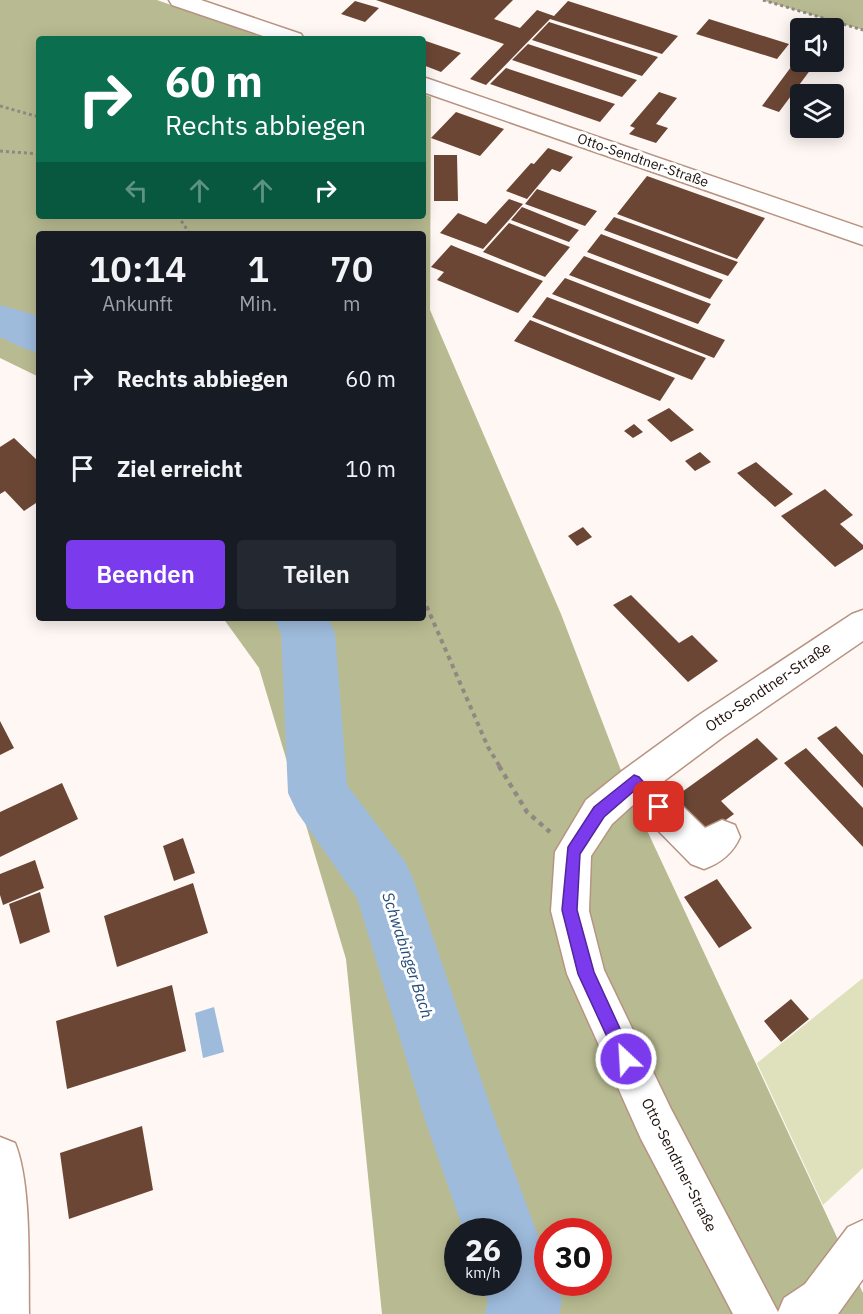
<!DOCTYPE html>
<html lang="de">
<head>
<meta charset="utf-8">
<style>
  :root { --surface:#171b24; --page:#242831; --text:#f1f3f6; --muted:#9ea1a6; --accent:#7c3aed }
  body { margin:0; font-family:"IBM Plex Sans",sans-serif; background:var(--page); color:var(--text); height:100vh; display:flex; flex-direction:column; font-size:22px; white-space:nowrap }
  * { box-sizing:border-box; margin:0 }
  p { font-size:20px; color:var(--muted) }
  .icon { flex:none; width:33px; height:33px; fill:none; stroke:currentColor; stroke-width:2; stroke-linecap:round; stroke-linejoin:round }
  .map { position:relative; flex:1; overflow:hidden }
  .drawer { position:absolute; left:36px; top:231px; width:390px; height:390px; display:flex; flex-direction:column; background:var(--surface); border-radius:6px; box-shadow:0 3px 15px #0003 }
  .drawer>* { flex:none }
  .top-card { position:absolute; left:36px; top:36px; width:390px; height:183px; border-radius:6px; box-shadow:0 3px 15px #0003; background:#0b6e4f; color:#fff; overflow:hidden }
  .controls { position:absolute; left:790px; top:18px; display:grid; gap:12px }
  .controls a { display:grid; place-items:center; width:54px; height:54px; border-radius:6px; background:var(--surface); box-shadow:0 3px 15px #0003; font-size:30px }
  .speed { position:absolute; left:444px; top:1218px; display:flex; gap:12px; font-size:30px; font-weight:700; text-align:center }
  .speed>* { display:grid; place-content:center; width:78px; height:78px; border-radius:50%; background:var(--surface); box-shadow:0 3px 15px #0003; line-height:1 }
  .speed small { font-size:15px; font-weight:400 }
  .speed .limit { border:9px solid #d22; background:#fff; color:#111 }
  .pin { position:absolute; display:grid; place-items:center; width:51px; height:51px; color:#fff; margin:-26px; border-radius:12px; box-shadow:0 3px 9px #0006 }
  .me { position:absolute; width:66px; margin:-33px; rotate:335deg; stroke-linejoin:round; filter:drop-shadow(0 0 4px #0008) }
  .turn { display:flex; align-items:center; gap:21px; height:126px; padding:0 30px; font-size:27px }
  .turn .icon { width:78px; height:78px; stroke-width:2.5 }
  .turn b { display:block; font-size:42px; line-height:51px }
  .lanes { display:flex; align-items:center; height:57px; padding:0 30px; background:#0003; justify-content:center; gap:30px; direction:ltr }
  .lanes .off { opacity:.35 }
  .eta { display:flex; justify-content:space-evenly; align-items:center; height:102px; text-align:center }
  .eta b { font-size:36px; font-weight:600; line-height:42px }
  .primary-button { display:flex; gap:12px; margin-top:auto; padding:12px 30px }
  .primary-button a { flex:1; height:69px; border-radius:6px; background:var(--accent); color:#fff; font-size:24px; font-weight:600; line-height:69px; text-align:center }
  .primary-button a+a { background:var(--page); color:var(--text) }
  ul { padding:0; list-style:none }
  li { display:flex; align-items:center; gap:18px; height:90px; padding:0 30px }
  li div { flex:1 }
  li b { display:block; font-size:22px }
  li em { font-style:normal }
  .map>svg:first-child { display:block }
  .green { fill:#dee1bc }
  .forest { fill:#b8bb91; fill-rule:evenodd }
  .water { fill:#9ebbdc }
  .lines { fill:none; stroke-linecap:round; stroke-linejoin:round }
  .river { fill:#9ebbdc; fill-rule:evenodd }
  .building { fill:#6b4635 }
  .minor-casing { stroke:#b79382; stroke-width:3 }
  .path-far2 { stroke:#928883; stroke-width:3; stroke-dasharray:3 3; stroke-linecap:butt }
  .path-far1 { stroke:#928883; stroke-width:4; stroke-dasharray:4.5 4.5; stroke-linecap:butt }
  .path { stroke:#928883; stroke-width:4.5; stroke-dasharray:5 5; stroke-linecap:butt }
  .minor { fill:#fff; fill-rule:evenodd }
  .route { fill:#7c3aed; stroke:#51269a; stroke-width:1.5 }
  .labels { text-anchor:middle; stroke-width:6; stroke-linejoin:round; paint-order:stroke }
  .far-street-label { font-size:14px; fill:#1d100a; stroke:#fff }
  .street-label { font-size:15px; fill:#1d100a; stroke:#fff }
  .water-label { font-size:16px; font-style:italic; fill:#234c78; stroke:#fff }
</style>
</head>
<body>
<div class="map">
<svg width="863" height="1314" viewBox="0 0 863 1314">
  <rect width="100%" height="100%" fill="#fff7f3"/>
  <path class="green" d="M 863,978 L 863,1168 L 823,1205 L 757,1063 Z"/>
  <path class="forest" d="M 0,0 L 157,0 L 267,39 L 39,39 L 39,216 L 423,216 L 423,94 L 431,97 L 430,310 L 561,614 L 630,794 L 863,1293 L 863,1314 L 382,1314 L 346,959 L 259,668 L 223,618 L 423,618 L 423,234 L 39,234 L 39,377 L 0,358 ZM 458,1232 L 508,1232 L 508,1282 L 458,1282 ZM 548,1232 L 598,1232 L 598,1282 L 548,1282 Z
    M 762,0 L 863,0 L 863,30 Z"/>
  <path class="water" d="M 214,1007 L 224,1052 L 203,1058 L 195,1013 Z"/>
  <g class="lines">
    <path class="river" d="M 0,305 L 39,316 L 39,353 L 23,348 L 0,337 Z
      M 274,618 L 328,618 L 335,633 L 347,785 L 406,863 L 415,884 L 494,1117 L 548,1263 L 548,1282 L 555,1282 L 562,1301 L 559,1314 L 485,1314 L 488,1301 L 481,1282 L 508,1282 L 508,1232 L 464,1232 L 424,1117 L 357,898 L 297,812 L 288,793 L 281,633 Z"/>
  </g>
  <path class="building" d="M 376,0 L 513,0 L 494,19 L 520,28 L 537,10 L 554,16 L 568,1 L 678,36 L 662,54 L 550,19 L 486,85 L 470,79 L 504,44 Z
    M 355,1 L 379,8 L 365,22 L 341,14 Z
    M 709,19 L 789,44 L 777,59 L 696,34 Z
    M 549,22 L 658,57 L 642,76 L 532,40 Z
    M 423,40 L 461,53 L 441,72 L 423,65 Z
    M 528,44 L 637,80 L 622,97 L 512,60 Z
    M 794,63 L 811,69 L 779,112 L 762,106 Z
    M 506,68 L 615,104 L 600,122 L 490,84 Z
    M 659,92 L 677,98 L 656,124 L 668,128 L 656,143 L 629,134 L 635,128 L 630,126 Z
    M 456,112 L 504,129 L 480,156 L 431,138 Z
    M 548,148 L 573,157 L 560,172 L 552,169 L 527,199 L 506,191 L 531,163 L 534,164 Z
    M 434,155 L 457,155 L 458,201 L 434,201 Z
    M 647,176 L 765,218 L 737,259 L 617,214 Z
    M 537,189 L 597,211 L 585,226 L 525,204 Z
    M 509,199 L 523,204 L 483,249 L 440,233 L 458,213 L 486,224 Z
    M 522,207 L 579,230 L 569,242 L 511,220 Z
    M 614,217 L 738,262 L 728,276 L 604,230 Z
    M 509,223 L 570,247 L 545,277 L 483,252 Z
    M 601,234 L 723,280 L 710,299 L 587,252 Z
    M 451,245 L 463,250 L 543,281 L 518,313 L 437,280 L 444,272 L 431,267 Z
    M 584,256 L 711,304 L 698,324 L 569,275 Z
    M 565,278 L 725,340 L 714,358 L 552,294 Z
    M 547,297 L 706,358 L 692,380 L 532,317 Z
    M 530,320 L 675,378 L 660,401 L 514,341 Z
    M 669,408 L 694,430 L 671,442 L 647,420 Z
    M 634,424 L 643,432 L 633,438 L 624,431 Z
    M 14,438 L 39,462 L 39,501 L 24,511 L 5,491 L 0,494 L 0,447 Z
    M 700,452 L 711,462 L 695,471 L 685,461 Z
    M 756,462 L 793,494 L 775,507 L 737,473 Z
    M 825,489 L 853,515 L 840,524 L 863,545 L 863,549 L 835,567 L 781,516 Z
    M 583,527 L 592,537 L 577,546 L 568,536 Z
    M 631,595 L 679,643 L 692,635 L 718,661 L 688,682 L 613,605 Z
    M 0,721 L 14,748 L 0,755 Z
    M 836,726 L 863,755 L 863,788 L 817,738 Z
    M 757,738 L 778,759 L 721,801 L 734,814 L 701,838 L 668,802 Z
    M 806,748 L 863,808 L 863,847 L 784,763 Z
    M 62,783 L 78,819 L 0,857 L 0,812 Z
    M 183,838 L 195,873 L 174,881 L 163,846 Z
    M 35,860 L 44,888 L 3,905 L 0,895 L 0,874 Z
    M 717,879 L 752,928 L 719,948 L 684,897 Z
    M 193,883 L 208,933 L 117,967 L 104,916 Z
    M 40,892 L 50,932 L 20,944 L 9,904 Z
    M 172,985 L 186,1051 L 67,1089 L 56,1021 Z
    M 791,999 L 809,1019 L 781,1042 L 764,1021 Z
    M 142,1126 L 153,1190 L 69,1219 L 60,1153 Z"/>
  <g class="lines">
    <defs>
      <path id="minor" d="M 169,0 L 201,0 L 301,34 L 304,39 L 272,39 L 172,5 Z
        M 423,77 L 863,228 L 863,245 L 423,92 Z
        M 863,610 L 863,641 L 723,737 L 660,784 L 705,828 L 722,820 L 735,825 L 740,837 C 733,853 721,863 704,869 L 691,864 L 633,805 L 612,824 L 591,856 L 589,911 L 604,970 L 671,1109 L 778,1312 L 784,1298 L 805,1284 L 848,1227 L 863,1220 L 863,1279 L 838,1314 L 733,1314 L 641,1139 L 567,974 L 551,911 L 555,852 L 586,800 L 622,771 L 699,715 L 852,614 Z
        M 0,1137 L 15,1143 C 32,1185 28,1266 29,1314 L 0,1314 Z"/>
    </defs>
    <use href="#minor" class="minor-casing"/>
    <path class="path-far2" d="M 763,0 L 863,30
      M 0,106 L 39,117
      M 0,151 L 39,154
      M 178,216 L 190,234"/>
    <path class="path-far1" d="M 423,598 L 488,747 L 500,767"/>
    <path class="path" d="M 499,766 L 527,812 L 550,832"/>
    <use href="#minor" class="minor"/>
  </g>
  <path class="route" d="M 634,775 L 639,777 L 666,807 L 664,811 L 659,813 L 654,811 L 634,791 L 604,817 L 580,854 L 577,910 L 594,972 L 634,1059 L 632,1065 L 626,1068 L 620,1065 L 578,974 L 562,910 L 568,847 L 594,807 Z"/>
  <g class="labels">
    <g class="far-street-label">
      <text transform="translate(643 160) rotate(19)" y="5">Otto-Sendtner-Straße</text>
    </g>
    <g class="street-label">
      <text transform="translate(768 687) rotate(-34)" y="5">Otto-Sendtner-Straße</text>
      <text transform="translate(679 1165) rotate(63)" y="5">Otto-Sendtner-Straße</text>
    </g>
    <g class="water-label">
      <text transform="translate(408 955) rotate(72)" y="6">Schwabinger Bach</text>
    </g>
  </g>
</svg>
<div class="controls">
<a><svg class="icon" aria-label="sound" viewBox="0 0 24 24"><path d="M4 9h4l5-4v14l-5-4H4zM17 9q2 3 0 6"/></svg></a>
<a><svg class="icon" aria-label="layers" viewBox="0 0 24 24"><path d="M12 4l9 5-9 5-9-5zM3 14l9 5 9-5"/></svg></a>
</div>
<div class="speed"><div>26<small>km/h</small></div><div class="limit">30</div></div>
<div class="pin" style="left:659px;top:807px;background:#d93025"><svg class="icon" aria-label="arrive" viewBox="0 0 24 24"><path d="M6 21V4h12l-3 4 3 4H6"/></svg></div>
<svg class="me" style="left:626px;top:1059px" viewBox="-20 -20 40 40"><circle r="17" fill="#7c3aed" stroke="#fff" stroke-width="3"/><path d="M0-11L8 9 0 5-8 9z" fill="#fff"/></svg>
<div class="top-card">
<div class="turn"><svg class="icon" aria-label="right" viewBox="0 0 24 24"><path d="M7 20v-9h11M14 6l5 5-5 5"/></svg><div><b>60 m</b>Rechts abbiegen</div></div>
<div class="lanes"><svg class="icon off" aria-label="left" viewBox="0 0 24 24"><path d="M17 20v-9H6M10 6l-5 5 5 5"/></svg><svg class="icon off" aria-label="ahead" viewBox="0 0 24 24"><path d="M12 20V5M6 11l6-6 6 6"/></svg><svg class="icon off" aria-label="ahead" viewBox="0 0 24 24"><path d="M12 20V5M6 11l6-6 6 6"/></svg><svg class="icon" aria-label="right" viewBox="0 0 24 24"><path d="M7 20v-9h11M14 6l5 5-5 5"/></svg></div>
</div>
<section class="drawer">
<div class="eta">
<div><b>10:14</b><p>Ankunft</p></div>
<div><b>1</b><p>Min.</p></div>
<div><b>70</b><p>m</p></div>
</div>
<ul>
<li><svg class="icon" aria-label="right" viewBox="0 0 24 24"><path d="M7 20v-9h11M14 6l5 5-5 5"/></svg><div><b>Rechts abbiegen</b></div><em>60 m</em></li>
<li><svg class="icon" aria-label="arrive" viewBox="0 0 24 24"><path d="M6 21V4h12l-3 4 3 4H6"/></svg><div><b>Ziel erreicht</b></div><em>10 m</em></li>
</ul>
<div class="primary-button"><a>Beenden</a><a>Teilen</a></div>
</section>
</div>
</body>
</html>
